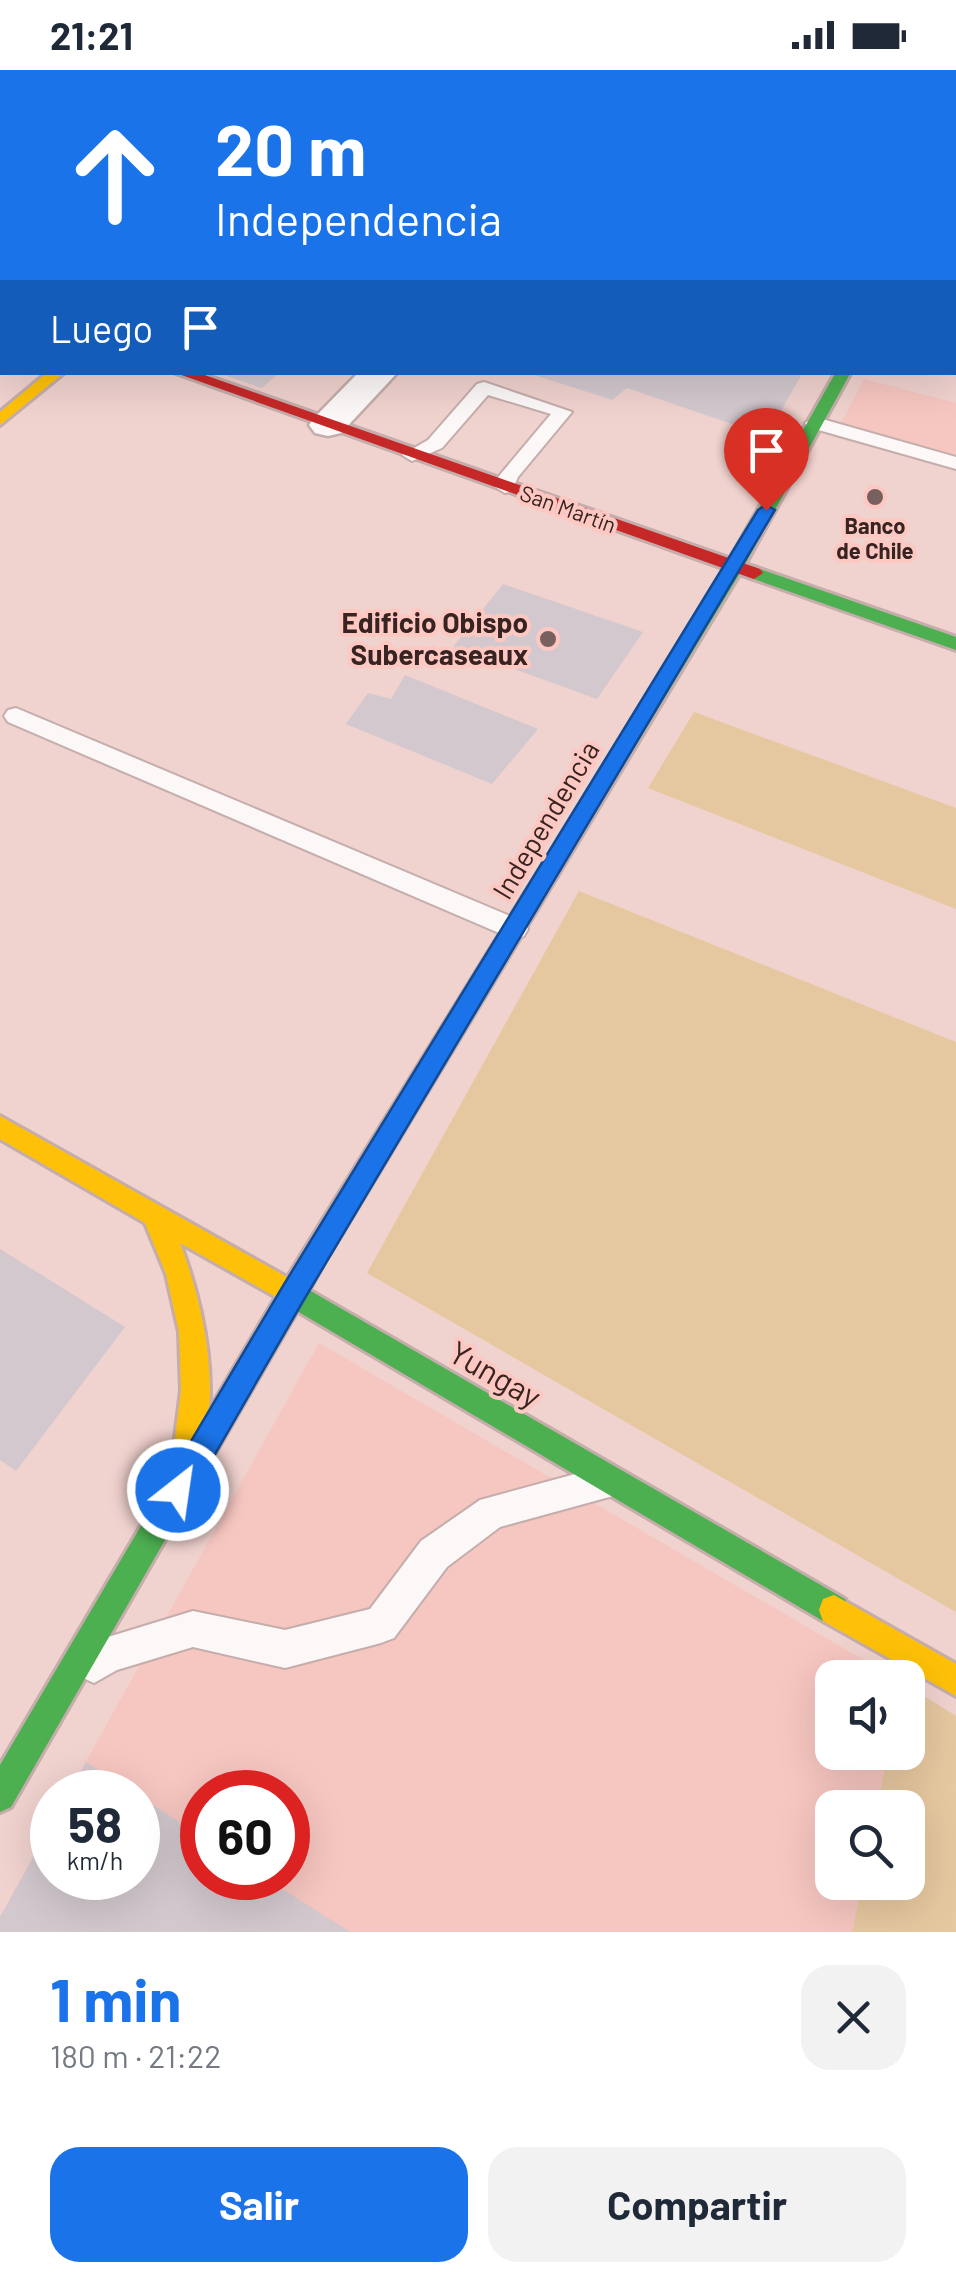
<!DOCTYPE html>
<html lang="es">
<head>
<meta charset="utf-8">
<style>
  :root { --surface:#fff; --page:#f2f2f3; --text:#1f2937; --muted:#747a83; --accent:#1a73e8 }
  body { margin:0; font-family:Barlow,sans-serif; background:var(--page); color:var(--text); height:100vh; display:flex; flex-direction:column; font-size:38px; white-space:nowrap }
  * { box-sizing:border-box; margin:0 }
  p { font-size:32px; color:var(--muted) }
  .icon { flex:none; width:55px; height:55px; fill:none; stroke:currentColor; stroke-width:2; stroke-linecap:round; stroke-linejoin:round }
  .map { position:relative; height:1862px; overflow:hidden }
  .details { display:flex; flex-direction:column; background:var(--surface); flex:1 }
  .details>* { flex:none }
  .guide { position:absolute; left:0px; top:0px; width:958px; height:305px; box-shadow:0 10px 40px #0002; background:#1a73e8; color:#fff; overflow:hidden }
  .tools { position:absolute; left:815px; top:1590px; display:grid; gap:20px }
  .tools a { display:grid; place-items:center; width:110px; height:110px; border-radius:20px; background:var(--surface); box-shadow:0 10px 40px #0002; font-size:50px }
  .speed { position:absolute; left:30px; top:1700px; display:flex; gap:20px; font-size:50px; font-weight:700; text-align:center }
  .speed>* { display:grid; place-content:center; width:130px; height:130px; border-radius:50%; background:var(--surface); box-shadow:0 10px 40px #0002; line-height:1 }
  .speed small { font-size:25px; font-weight:400 }
  .speed .limit { border:15px solid #d22; background:#fff; color:#111 }
  .pin { position:absolute; display:grid; place-items:center; width:85px; height:85px; color:#fff; margin:-102px -42px; border-radius:50% 50% 50% 0; rotate:-45deg; box-shadow:0 0 10px #0007 }
  .pin .icon { rotate:45deg }
  .me { position:absolute; width:110px; margin:-55px; rotate:30deg; stroke-linejoin:round; filter:drop-shadow(0 0 8px #0008) }
  .turn { display:flex; align-items:center; gap:35px; height:210px; padding:0 50px; font-size:45px }
  .turn .icon { width:130px; height:130px; stroke-width:2.5 }
  .turn b { display:block; font-size:70px; line-height:85px }
  .then { display:flex; align-items:center; height:95px; padding:0 50px; background:#0003; gap:20px; font-size:38px }
  .round { display:grid; place-items:center; flex:none; width:105px; height:105px; border-radius:30px; background:var(--page) }
  .headline { display:flex; align-items:center; justify-content:space-between; height:170px; padding:0 50px }
  h1 { font-size:60px; font-weight:700; line-height:75px; color:var(--accent) }
  .action { display:flex; gap:20px; margin-top:auto; padding:20px 50px }
  .action a { flex:1; height:115px; border-radius:30px; background:var(--accent); color:#fff; font-size:40px; font-weight:700; line-height:115px; text-align:center }
  .action a+a { background:var(--page); color:var(--text) }
  .status { display:flex; justify-content:space-between; align-items:center; height:70px; padding:0 50px; background:var(--surface); direction:ltr }
  .status svg { height:28px; fill:currentColor }
  .map>svg:first-child { display:block }
  .built { fill:#f6c6c0; fill-rule:evenodd }
  .green { fill:#e6c8a0 }
  .building { fill:#d2c8ce }
  .lines { fill:none; stroke-linecap:round; stroke-linejoin:round }
  .lane-casing { stroke:#c4adab; stroke-width:4 }
  .street-casing { stroke:#c4adab; stroke-width:5 }
  .fast-casing { stroke:#c4adab; stroke-width:6 }
  .slow-casing { stroke:#c4adab; stroke-width:6 }
  .jam-casing { stroke:#c4adab; stroke-width:6 }
  .path { stroke:#dbd2d1; stroke-width:4; stroke-dasharray:4 2.5; stroke-linecap:butt }
  .lane { fill:#fdf8f8; fill-rule:evenodd }
  .street { fill:#fdf8f8; fill-rule:evenodd }
  .fast { fill:#4caf50; fill-rule:evenodd }
  .slow { fill:#ffc107; fill-rule:evenodd }
  .jam { fill:#c62828; fill-rule:evenodd }
  .route { fill:#1a73e8; stroke:#114b97; stroke-width:2.5 }
  .poi-dot { fill:#78605e; stroke:#fdc8c1; stroke-width:4 }
  .labels { text-anchor:middle; stroke-width:8; stroke-linejoin:round; paint-order:stroke }
  .far-street-label { font-size:22px; fill:#372321; stroke:#fdc8c1 }
  .far-poi-label { font-size:22px; font-weight:bold; fill:#372321; stroke:#fdc8c1 }
  .poi-label { font-size:28px; font-weight:bold; fill:#372321; stroke:#fdc8c1; text-anchor:end }
  .street-label { font-size:28px; fill:#372321; stroke:#fdc8c1 }
  .near-street-label { font-size:32px; fill:#372321; stroke:#fdc8c1 }
</style>
</head>
<body>
<div class="status"><b>21:21</b><svg viewBox="0 0 49 12"><path d="M0 12V9h3v3zM5 12V6h3v6zM10 12V3h3v9zM15 12V0h3v12zM26 1h20v11H26zM47 4h2v5h-2z"/></svg></div>
<div class="map">
<svg width="956" height="1862" viewBox="0 0 956 1862">
  <rect width="100%" height="100%" fill="#f0d2ce"/>
  <path class="built" d="M 864,309 L 956,333 L 956,400 L 834,367 Z
    M 319,1273 L 893,1607 L 832,1608 L 832,1682 L 888,1683 L 877,1737 L 832,1738 L 832,1812 L 862,1813 L 852,1862 L 0,1862 L 0,1847 L 52,1753 L 52,1808 L 138,1808 L 138,1722 L 69,1722 ZM 202,1722 L 288,1722 L 288,1808 L 202,1808 Z"/>
  <path class="green" d="M 694,642 L 956,738 L 956,839 L 648,718 Z
    M 579,821 L 956,972 L 956,1542 L 367,1203 Z
    M 908,1616 L 956,1646 L 956,1862 L 852,1862 L 862,1813 L 908,1812 L 908,1738 L 877,1737 L 888,1683 L 908,1682 Z"/>
  <path class="building" d="M 215,302 L 280,302 L 262,318 Z
    M 525,302 L 803,302 L 767,366 L 627,318 L 612,330 Z
    M 503,514 L 643,562 L 597,629 L 453,577 Z
    M 405,605 L 538,659 L 492,714 L 346,654 L 368,623 L 391,629 Z
    M 0,1179 L 125,1257 L 16,1401 L 0,1390 Z
    M 86,1692 L 133,1722 L 69,1722 Z
    M 138,1725 L 202,1767 L 202,1808 L 265,1808 L 350,1862 L 0,1862 L 0,1847 L 52,1753 L 52,1808 L 138,1808 Z"/>
  <g class="lines">
    <defs>
      <path id="lane" d="M 484,312 L 572,342 L 518,407 L 512,421 L 505,423 L 495,417 L 499,406 L 551,344 L 488,325 L 442,378 L 412,391 L 402,385 L 428,370 L 477,314 Z
        M 815,347 L 956,387 L 956,399 L 808,357 L 805,353 Z
        M 16,638 L 524,852 L 528,859 L 524,866 L 515,870 L 506,866 L 8,652 L 4,646 L 8,640 Z
        M 601,1397 L 613,1402 L 618,1414 L 613,1426 L 500,1457 L 447,1497 L 394,1568 L 381,1573 L 285,1598 L 193,1577 L 117,1600 L 94,1613 L 81,1607 L 75,1594 L 81,1581 L 95,1571 L 193,1541 L 285,1560 L 370,1539 L 421,1471 L 480,1430 Z"/>
      <path id="street" d="M 359,302 L 398,302 L 341,363 L 328,366 L 315,363 L 309,355 L 315,347 Z"/>
      <path id="fast" d="M 956,102 L 956,112 L 955,112 L 955,102 Z
        M 955,141 L 956,141 L 956,149 L 955,149 Z
        M 836,302 L 851,302 L 743,498 L 557,806 L 543,806 L 540,800 L 543,794 L 725,498 Z
        M 754,497 L 956,567 L 956,580 L 748,507 L 748,499 Z
        M 320,1165 L 329,1169 L 333,1177 L 309,1220 L 845,1529 L 849,1540 L 845,1551 L 834,1555 L 823,1551 L 297,1241 L 11,1737 L 0,1742 L 0,1695 L 283,1215 L 311,1169 Z"/>
      <path id="slow" d="M 0,238 L 2,238 L 2,247 L 0,247 Z
        M 48,302 L 65,302 L 0,355 L 0,342 Z
        M 550,792 L 557,794 L 560,800 L 557,806 L 329,1185 L 320,1189 L 311,1185 L 307,1177 L 311,1169 L 543,794 Z
        M 0,1046 L 301,1215 L 305,1224 L 301,1233 L 292,1236 L 180,1173 C 204,1236 224,1328 197,1393 L 187,1397 L 177,1393 L 173,1383 L 181,1321 L 179,1262 L 166,1204 L 145,1153 L 0,1069 Z
        M 834,1525 L 956,1594 L 956,1626 L 823,1551 L 819,1540 L 823,1529 Z"/>
      <path id="jam" d="M 355,0 L 376,0 L 378,2 L 357,2 Z
        M 173,302 L 196,302 L 760,499 L 763,503 L 754,509 L 748,507 Z"/>
    </defs>
    <use href="#lane" class="lane-casing"/>
    <use href="#street" class="street-casing"/>
    <use href="#fast" class="fast-casing"/>
    <use href="#slow" class="slow-casing"/>
    <use href="#jam" class="jam-casing"/>
    <path class="path" d="M 877,0 L 890,2"/>
    <use href="#lane" class="lane"/>
    <use href="#street" class="street"/>
    <use href="#fast" class="fast"/>
    <use href="#slow" class="slow"/>
    <use href="#jam" class="jam"/>
  </g>
  <path class="route" d="M 766,435 L 775,440 L 302,1233 L 188,1431 L 178,1435 L 168,1431 L 164,1420 L 168,1410 L 283,1216 L 758,440 Z"/>
  <g class="poi-dot">
    <circle cx="875" cy="427" r="10"/>
    <circle cx="548" cy="569" r="10"/>
  </g>
  <g class="labels">
    <g class="far-street-label">
      <text transform="translate(568 439) rotate(20)" y="8">San Martín</text>
    </g>
    <g class="far-poi-label">
      <text x="875" y="464">Banco<tspan x="875" dy="25">de Chile</tspan></text>
    </g>
    <g class="poi-label">
      <text x="528" y="563">Edificio Obispo<tspan x="528" dy="32">Subercaseaux</tspan></text>
    </g>
    <g class="street-label">
      <text transform="translate(546 750) rotate(-59)" y="10">Independencia</text>
    </g>
    <g class="near-street-label">
      <text transform="translate(495 1305) rotate(30)" y="11">Yungay</text>
    </g>
  </g>
</svg>
<div class="tools">
<a><svg class="icon" aria-label="sound" viewBox="0 0 24 24"><path d="M4 9h4l5-4v14l-5-4H4zM17 9q2 3 0 6"/></svg></a>
<a><svg class="icon" aria-label="search" viewBox="0 0 24 24"><circle cx="10" cy="10" r="6"/><path d="M15 15l6 6"/></svg></a>
</div>
<div class="speed"><div>58<small>km/h</small></div><div class="limit">60</div></div>
<div class="pin" style="left:766px;top:440px;background:#d93025"><svg class="icon" aria-label="arrive" viewBox="0 0 24 24"><path d="M6 21V4h12l-3 4 3 4H6"/></svg></div>
<svg class="me" style="left:178px;top:1420px" viewBox="-20 -20 40 40"><circle r="17" fill="#1a73e8" stroke="#fff" stroke-width="3"/><path d="M0-11L8 9 0 5-8 9z" fill="#fff"/></svg>
<div class="guide">
<div class="turn"><svg class="icon" aria-label="ahead" viewBox="0 0 24 24"><path d="M12 20V5M6 11l6-6 6 6"/></svg><div><b>20 m</b>Independencia</div></div>
<div class="then">Luego<svg class="icon" aria-label="arrive" viewBox="0 0 24 24"><path d="M6 21V4h12l-3 4 3 4H6"/></svg></div>
</div>
</div>
<section class="details">
<div class="headline"><div><h1>1 min</h1><p>180 m · 21:22</p></div><a class="round"><svg class="icon" aria-label="close" viewBox="0 0 24 24"><path d="M6 6l12 12M18 6L6 18"/></svg></a></div>
<div class="action"><a>Salir</a><a>Compartir</a></div>
</section>
</body>
</html>
